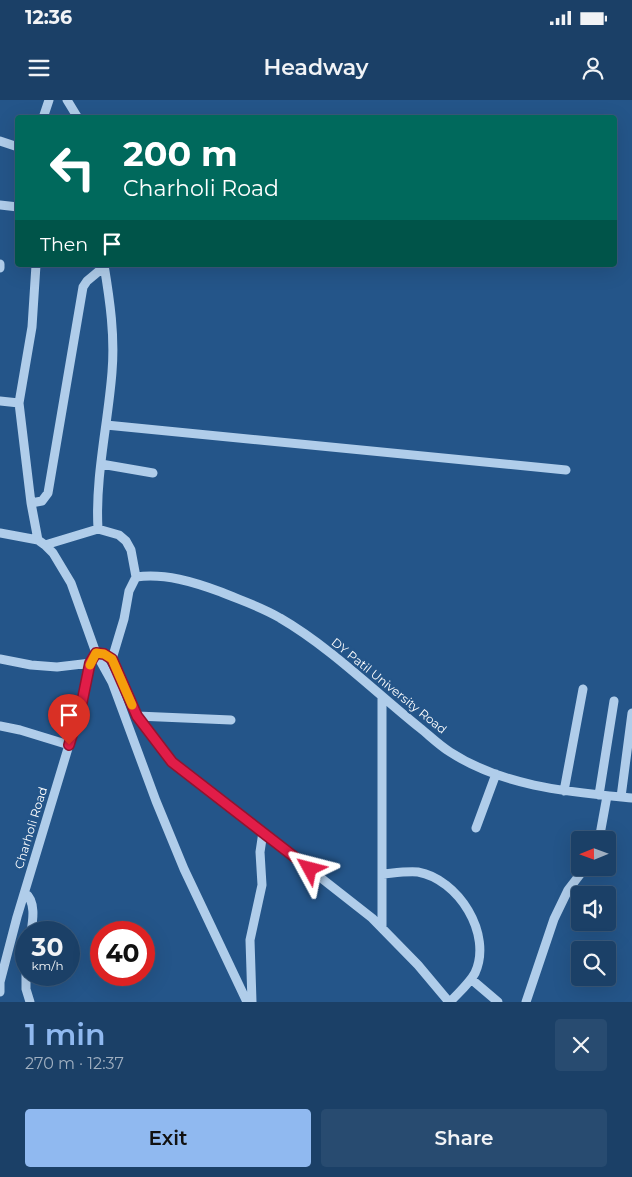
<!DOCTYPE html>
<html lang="en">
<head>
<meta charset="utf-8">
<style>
  :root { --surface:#1b4067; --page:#284b70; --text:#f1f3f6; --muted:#a0afc0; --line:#39597b; --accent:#90b9f0 }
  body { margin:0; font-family:Montserrat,sans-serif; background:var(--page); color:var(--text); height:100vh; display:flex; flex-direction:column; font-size:19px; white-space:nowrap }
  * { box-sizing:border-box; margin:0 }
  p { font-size:16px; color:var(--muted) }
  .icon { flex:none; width:28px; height:28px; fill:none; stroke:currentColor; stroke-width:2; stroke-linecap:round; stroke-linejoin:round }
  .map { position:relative; height:902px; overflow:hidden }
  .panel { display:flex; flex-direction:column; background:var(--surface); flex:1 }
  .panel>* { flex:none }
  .banner { position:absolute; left:15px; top:15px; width:602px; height:152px; border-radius:5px; box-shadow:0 5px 20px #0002,0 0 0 1px var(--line); background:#00695c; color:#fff; overflow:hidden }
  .needle { width:32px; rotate:269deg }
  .controls { position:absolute; left:571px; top:731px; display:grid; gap:10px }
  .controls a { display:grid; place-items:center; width:45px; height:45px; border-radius:5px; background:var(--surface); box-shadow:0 5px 20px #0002,0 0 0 1px var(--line); font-size:25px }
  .speed { position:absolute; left:15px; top:821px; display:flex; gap:10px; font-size:25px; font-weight:700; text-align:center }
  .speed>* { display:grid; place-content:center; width:65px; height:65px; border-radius:50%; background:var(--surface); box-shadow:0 5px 20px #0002,0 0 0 1px var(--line); line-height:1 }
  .speed small { font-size:12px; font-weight:400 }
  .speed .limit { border:8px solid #d22; background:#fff; color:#111 }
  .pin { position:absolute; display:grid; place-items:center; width:42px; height:42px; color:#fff; margin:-51px -21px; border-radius:50% 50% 50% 0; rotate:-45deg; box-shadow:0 0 5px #0007 }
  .pin .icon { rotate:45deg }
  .me { position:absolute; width:55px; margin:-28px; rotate:308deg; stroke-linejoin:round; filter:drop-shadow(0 0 4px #0008) }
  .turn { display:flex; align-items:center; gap:18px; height:105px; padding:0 25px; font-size:22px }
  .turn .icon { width:65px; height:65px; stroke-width:2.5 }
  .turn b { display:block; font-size:35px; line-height:42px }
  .then { display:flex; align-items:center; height:48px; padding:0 25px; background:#0003; gap:10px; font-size:19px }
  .round { display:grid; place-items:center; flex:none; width:52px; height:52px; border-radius:5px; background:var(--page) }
  .head { display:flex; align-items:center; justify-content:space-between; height:85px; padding:0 25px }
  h1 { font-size:30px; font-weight:600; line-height:38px; color:var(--accent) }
  .primary-button { display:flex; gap:10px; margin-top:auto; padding:10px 25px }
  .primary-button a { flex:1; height:58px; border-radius:5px; background:var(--accent); color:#111; font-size:20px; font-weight:600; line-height:58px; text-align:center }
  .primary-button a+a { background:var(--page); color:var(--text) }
  .status { display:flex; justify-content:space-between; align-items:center; height:35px; padding:0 25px; background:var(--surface); direction:ltr }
  .status svg { height:14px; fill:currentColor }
  header { display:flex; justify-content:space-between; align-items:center; height:65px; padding:0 25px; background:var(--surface); font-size:22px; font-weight:600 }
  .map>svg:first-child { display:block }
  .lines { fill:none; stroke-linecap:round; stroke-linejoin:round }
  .minor { stroke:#b0cdea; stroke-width:9 }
  .route-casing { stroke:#92132f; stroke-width:12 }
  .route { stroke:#e11d48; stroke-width:9 }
  .slow { stroke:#f59e0b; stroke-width:9 }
  .labels { text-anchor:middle; stroke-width:5; stroke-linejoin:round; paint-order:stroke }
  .street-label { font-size:12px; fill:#fff; stroke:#245589 }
</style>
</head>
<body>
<div class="status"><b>12:36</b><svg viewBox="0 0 49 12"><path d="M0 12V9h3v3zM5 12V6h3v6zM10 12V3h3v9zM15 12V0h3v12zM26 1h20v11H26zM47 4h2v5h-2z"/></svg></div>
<header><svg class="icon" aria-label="menu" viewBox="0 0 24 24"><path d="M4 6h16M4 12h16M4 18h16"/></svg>Headway<svg class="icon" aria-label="person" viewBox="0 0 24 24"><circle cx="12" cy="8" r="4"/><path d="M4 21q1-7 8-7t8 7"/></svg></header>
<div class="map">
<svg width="632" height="902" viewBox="0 0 632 902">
  <rect width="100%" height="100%" fill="#245589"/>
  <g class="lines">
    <path class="minor" d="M 67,0 L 78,18
      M 43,18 L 49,0
      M 0,41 L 18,47
      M 0,105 L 18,107
      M 36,165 L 32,227 L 19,303 L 31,403 L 38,440
      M 0,168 L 0,164
      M 0,301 L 19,303
      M 106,325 L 566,370
      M 101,364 L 153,373
      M 31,403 L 42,401 L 48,393 L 83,187 L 87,181 L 105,166
      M 98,429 L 119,435 L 126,441 L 131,450 L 136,477 L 129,491 L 124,519 L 112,559
      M 0,433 L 38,440 L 45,445 L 53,453 L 71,483 L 96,553 L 112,582 L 156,701 L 184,769 L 247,902
      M 45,445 L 98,429 C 95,377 108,324 112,272 C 115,236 110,201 104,165
      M 136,477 C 165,473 194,482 221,492 C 240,500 262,507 280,518 C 330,547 375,592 420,628 C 430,636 439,645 450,652 C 504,687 570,692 632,698
      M 96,553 L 104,554 L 112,559 L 137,616 L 172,661 L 372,818 L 418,865 L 449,902
      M 0,559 L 31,565 L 57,567 L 91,563
      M 382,598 L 382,828
      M 137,616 L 231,620
      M 0,626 L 20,630 L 69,645
      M 564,691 L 583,589
      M 599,695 L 614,601
      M 621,697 L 632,613
      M 476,728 L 496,674
      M 599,740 L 607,696
      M 383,774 C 394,773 407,771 418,772 C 458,779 493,834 475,873 C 469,884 458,893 450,902
      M 25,793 C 36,801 33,820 31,832
      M 26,869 L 26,889 L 30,902
      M 471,879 L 498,902
      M 0,892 L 0,882 L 17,817 L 82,602 L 91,563 L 96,553
      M 252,902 L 250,840 L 262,785 L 260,752 L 263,732
      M 526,902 L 554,819 L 568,790 L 585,768"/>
  </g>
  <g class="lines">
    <defs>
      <path id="route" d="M 69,645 L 82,602 L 90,563 L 96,553 L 104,554 L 112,559 L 137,616 L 172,662 L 310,769"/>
    </defs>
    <use href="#route" class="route-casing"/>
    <use href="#route" class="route"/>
    <path class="slow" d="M 90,565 L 96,553 L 104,554 L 112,559 L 132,605"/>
  </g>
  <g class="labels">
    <g class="street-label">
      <text transform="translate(389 586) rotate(39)" y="4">DY Patil University Road</text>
      <text transform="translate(31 728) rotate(-73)" y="4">Charholi Road</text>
    </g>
  </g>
</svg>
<div class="controls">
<a><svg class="needle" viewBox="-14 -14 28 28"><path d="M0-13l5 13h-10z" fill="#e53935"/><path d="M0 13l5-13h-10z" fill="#a0afc0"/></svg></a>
<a><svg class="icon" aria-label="sound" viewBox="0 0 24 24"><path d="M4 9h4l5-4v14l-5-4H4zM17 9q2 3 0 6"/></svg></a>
<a><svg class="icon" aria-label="search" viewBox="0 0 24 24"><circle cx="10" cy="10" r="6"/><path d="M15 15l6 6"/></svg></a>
</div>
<div class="speed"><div>30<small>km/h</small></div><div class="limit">40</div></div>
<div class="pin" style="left:69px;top:645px;background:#d93025"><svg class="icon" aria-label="arrive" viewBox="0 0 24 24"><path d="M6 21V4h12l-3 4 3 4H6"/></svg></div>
<svg class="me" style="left:310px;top:769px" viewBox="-20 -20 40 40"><path d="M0-17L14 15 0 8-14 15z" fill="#e11d48" stroke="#fff" stroke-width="4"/></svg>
<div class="banner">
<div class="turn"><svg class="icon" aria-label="left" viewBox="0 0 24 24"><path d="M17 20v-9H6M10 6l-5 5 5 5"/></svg><div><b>200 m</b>Charholi Road</div></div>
<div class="then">Then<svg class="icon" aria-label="arrive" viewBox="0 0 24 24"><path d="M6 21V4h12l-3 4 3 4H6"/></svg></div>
</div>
</div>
<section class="panel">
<div class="head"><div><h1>1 min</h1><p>270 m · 12:37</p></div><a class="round"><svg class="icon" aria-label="close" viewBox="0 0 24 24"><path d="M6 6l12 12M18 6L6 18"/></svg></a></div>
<div class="primary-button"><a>Exit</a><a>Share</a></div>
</section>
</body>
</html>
